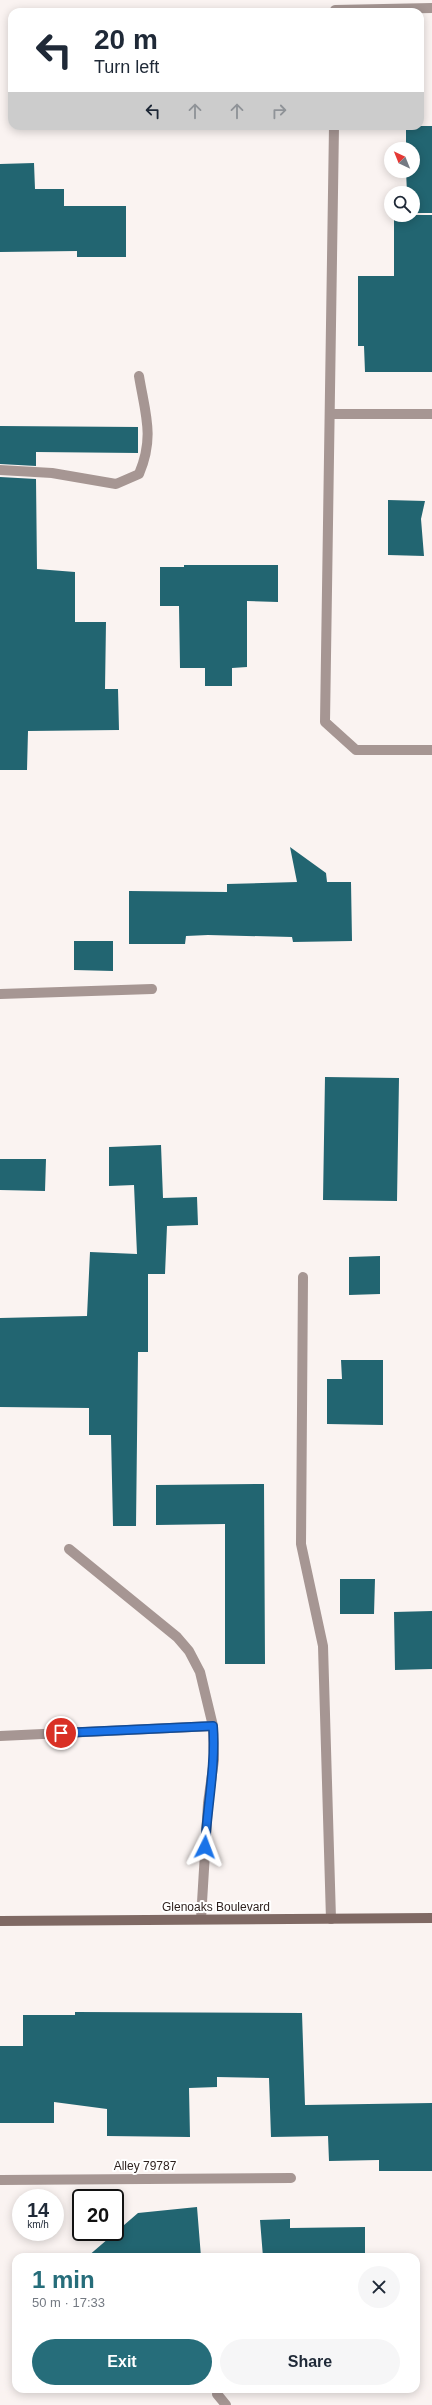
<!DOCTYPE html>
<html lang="en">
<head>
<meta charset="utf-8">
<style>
  :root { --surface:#fff; --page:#f6f6f7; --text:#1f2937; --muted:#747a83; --accent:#266d7a }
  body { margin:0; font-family:Helvetica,sans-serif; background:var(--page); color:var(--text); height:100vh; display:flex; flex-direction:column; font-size:15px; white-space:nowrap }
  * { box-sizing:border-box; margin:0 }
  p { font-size:13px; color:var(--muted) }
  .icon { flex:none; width:22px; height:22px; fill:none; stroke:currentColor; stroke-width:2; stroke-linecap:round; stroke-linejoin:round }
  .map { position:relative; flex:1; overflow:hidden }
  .details { position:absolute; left:12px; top:2253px; width:408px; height:140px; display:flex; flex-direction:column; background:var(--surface); border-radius:12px; box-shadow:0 2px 10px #0003 }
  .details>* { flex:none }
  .banner { position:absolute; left:8px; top:8px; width:416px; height:122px; border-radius:12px; box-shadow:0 2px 10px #0003; background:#fff; color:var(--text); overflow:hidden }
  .needle { width:26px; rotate:317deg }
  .fabs { position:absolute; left:384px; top:142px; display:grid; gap:8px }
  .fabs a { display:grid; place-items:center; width:36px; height:36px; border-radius:50%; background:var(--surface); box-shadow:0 2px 10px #0003; font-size:20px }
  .speed { position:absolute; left:12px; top:2189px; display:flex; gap:8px; font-size:20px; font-weight:700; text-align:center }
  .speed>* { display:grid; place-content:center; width:52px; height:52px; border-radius:50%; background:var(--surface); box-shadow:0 2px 10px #0003; line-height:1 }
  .speed small { font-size:10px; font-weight:400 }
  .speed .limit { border:2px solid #111; border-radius:6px; background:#fff; color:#111 }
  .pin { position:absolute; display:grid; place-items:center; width:34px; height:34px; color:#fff; margin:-17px; border:2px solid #fff; border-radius:50%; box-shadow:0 1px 4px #0007 }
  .me { position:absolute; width:44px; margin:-22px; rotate:3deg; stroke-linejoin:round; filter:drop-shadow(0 0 3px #0008) }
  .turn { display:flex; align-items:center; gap:14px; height:84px; padding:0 20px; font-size:18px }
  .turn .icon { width:52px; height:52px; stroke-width:2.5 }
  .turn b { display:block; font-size:28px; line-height:34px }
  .lanes { display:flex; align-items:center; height:38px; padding:0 20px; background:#0003; justify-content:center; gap:20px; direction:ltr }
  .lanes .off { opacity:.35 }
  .round { display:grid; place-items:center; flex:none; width:42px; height:42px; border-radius:21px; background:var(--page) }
  .head { display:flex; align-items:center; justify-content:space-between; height:68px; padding:0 20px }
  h1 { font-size:24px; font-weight:700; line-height:30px; color:var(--accent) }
  .action { display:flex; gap:8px; margin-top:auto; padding:8px 20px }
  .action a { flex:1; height:46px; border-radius:24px; background:var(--accent); color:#fff; font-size:16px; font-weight:700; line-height:46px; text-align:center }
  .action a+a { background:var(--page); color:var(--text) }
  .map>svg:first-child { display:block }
  .building { fill:#226571 }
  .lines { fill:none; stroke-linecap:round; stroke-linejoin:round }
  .service { stroke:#a69693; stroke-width:10 }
  .minor { stroke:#a69693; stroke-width:10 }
  .secondary { stroke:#7f6964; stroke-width:10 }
  .route-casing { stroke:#114b97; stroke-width:10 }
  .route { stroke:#1a73e8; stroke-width:7 }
  .labels { text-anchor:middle; stroke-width:4; stroke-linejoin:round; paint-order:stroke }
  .street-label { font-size:12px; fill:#2c1f1c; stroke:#fff }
</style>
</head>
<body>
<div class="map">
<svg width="432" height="2405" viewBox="0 0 432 2405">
  <rect width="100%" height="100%" fill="#faf3f1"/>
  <path class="building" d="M 406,126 L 432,126 L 432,213 L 413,213 L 413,193 L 407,193 L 406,171 L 413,171 L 413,149 L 406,149 Z
    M 34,163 L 35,189 L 64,189 L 64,206 L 126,206 L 126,257 L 77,257 L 77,251 L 0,252 L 0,164 Z
    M 394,215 L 432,215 L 432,372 L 365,372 L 364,346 L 358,346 L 358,276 L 394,276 Z
    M 0,426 L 138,427 L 138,453 L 36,452 L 36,466 L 0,464 Z
    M 0,477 L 36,479 L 37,569 L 75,572 L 75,622 L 106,622 L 105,689 L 118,689 L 119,730 L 28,731 L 27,770 L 0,770 Z
    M 388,500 L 425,501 L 421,519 L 424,556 L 388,555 Z
    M 184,565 L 278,565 L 278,602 L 247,601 L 247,667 L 232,668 L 232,686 L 205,686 L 205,668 L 180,668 L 179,606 L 160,606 L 160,567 L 184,567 Z
    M 290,847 L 326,873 L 327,882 L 351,882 L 352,941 L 293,942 L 292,937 L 208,935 L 186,936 L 185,944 L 129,944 L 129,891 L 227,892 L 227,884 L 297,882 Z
    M 74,941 L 113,941 L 113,971 L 74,970 Z
    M 325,1077 L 399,1078 L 397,1201 L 323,1200 Z
    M 161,1145 L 163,1198 L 197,1197 L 198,1225 L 167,1226 L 165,1274 L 148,1274 L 148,1352 L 138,1352 L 136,1526 L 113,1526 L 111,1435 L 89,1435 L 89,1408 L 0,1407 L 0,1318 L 87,1316 L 90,1252 L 137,1254 L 134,1185 L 109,1186 L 109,1147 Z
    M 0,1159 L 46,1159 L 45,1191 L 0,1190 Z
    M 380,1256 L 380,1294 L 349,1295 L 349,1257 Z
    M 341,1360 L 383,1360 L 383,1425 L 327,1424 L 327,1379 L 342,1379 Z
    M 264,1484 L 265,1664 L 225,1664 L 225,1524 L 156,1525 L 156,1485 Z
    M 340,1579 L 375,1579 L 374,1614 L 340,1614 Z
    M 432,1611 L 432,1669 L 395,1670 L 394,1612 Z
    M 75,2012 L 302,2013 L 305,2105 L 432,2103 L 432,2171 L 379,2171 L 379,2160 L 329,2161 L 328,2136 L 271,2137 L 269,2078 L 217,2077 L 217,2087 L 189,2088 L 190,2137 L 107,2136 L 107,2109 L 54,2102 L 54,2123 L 0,2123 L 0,2046 L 23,2046 L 23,2015 L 75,2015 Z
    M 197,2207 L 201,2257 L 87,2257 L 138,2213 Z
    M 290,2219 L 290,2228 L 365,2227 L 365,2257 L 263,2257 L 260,2220 Z"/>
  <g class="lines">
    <path class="service" d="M 335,10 L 432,8
      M 334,126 L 325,722 L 356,750 L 432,750
      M 330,414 L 432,414
      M 0,470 L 52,473 L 116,484 L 139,474 C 155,437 145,413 139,376
      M 0,994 L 152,989
      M 303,1277 L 301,1544 L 323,1646 L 331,1919
      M 69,1549 L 177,1637 L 189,1651 L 200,1672 L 213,1726 L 214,1760 L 208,1803 L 201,1919
      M 0,1736 L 213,1726
      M 0,2180 L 291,2178"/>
    <path class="minor" d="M 217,2394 L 226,2405"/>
    <path class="secondary" d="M 0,1921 L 432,1918"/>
  </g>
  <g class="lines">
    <defs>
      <path id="route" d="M 61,1733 L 213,1726 C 216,1766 207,1807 205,1847"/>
    </defs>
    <use href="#route" class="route-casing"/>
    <use href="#route" class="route"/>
  </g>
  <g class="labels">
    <g class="street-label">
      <text x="216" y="1911">Glenoaks Boulevard</text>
      <text x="145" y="2170">Alley 79787</text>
    </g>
  </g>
</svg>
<div class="fabs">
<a><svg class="needle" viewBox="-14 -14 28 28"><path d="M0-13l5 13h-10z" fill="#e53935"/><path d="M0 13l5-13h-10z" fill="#747a83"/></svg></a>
<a><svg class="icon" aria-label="search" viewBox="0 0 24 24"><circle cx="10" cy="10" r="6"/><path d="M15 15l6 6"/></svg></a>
</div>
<div class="speed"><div>14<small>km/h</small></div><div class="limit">20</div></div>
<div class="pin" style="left:61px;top:1733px;background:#d93025"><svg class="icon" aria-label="arrive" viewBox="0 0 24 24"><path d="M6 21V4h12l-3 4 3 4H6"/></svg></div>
<svg class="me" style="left:205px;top:1847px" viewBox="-20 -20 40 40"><path d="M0-17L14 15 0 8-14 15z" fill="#1a73e8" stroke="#fff" stroke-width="4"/></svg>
<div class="banner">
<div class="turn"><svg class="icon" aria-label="left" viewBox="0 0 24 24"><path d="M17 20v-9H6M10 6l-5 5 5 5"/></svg><div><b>20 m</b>Turn left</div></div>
<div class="lanes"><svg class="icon" aria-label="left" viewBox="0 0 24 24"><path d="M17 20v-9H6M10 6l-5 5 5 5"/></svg><svg class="icon off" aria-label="ahead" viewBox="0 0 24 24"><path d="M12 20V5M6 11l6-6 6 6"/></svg><svg class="icon off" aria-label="ahead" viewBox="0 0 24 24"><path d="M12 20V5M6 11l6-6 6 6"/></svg><svg class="icon off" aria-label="right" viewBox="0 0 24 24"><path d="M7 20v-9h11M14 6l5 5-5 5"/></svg></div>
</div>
<section class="details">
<div class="head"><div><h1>1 min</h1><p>50 m · 17:33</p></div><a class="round"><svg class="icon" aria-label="close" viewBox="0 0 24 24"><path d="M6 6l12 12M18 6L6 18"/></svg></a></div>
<div class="action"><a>Exit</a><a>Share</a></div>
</section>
</div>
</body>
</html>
